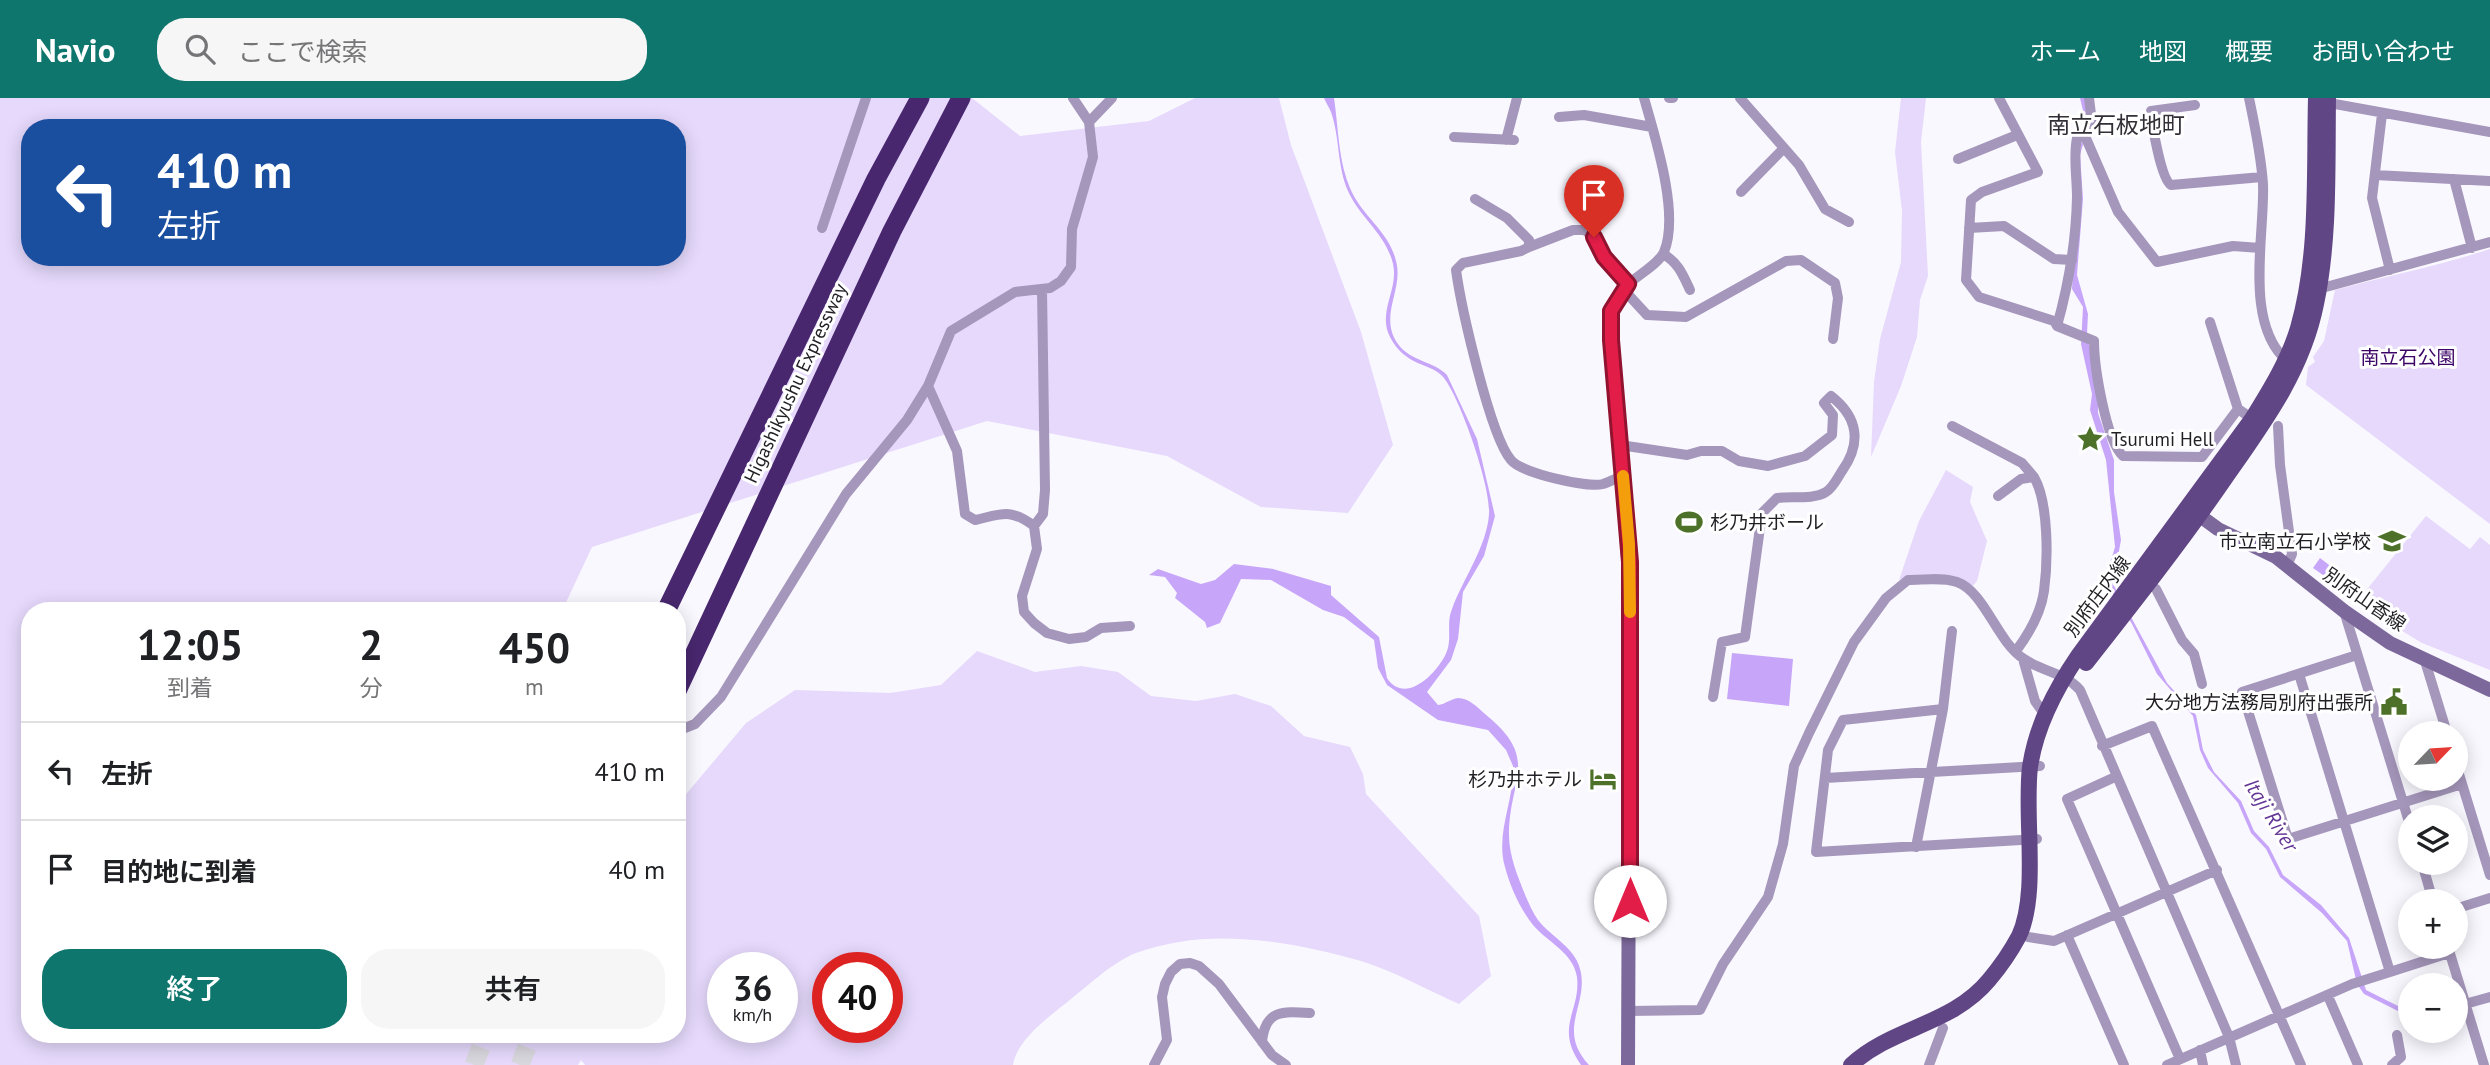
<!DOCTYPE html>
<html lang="ja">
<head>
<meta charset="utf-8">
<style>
  :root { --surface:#fff; --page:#f6f6f6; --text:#202124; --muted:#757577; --line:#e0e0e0; --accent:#0f766e }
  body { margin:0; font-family:"PT Sans","Noto Sans JP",sans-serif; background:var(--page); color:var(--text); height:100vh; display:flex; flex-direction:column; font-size:26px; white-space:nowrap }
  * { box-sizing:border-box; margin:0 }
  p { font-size:23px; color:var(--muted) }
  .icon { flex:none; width:38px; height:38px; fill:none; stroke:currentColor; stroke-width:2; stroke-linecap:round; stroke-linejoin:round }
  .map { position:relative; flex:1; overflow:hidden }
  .side { position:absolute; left:21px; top:504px; width:665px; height:441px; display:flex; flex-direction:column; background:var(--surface); border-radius:28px; box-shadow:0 4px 18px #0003 }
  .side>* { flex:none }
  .top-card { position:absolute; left:21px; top:21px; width:665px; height:147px; border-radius:28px; box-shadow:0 4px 18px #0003; background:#1a4fa0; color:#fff; overflow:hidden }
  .needle { width:46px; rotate:65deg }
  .tools { position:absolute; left:2398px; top:623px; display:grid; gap:14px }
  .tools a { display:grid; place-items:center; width:70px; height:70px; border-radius:50%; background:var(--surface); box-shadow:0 4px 18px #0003; font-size:35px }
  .speed { position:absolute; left:707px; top:854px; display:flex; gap:14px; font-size:35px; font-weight:700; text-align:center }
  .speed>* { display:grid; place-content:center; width:91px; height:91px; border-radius:50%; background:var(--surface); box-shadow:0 4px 18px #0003; line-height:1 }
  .speed small { font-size:18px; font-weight:400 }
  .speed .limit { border:10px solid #d22; background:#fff; color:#111 }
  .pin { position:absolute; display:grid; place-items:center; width:60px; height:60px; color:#fff; margin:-72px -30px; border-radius:50% 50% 50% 0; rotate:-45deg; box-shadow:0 0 7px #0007 }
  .pin .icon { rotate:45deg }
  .me { position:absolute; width:77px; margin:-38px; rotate:0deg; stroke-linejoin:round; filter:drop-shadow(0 0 5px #0008) }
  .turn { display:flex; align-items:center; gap:24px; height:147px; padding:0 21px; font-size:32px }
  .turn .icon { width:91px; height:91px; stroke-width:2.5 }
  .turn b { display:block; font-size:49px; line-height:60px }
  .eta { display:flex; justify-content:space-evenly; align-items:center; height:119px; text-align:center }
  .eta b { font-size:42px; font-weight:600; line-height:49px }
  .cta { display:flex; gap:14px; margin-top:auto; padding:14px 21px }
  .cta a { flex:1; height:80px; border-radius:28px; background:var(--accent); color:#fff; font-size:28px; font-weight:600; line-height:80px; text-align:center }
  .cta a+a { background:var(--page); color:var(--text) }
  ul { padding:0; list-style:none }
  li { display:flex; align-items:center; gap:21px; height:98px; padding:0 21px; border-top:2px solid var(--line) }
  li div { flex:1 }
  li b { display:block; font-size:26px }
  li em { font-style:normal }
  header { display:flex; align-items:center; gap:42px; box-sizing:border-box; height:98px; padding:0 35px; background:var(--accent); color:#fff }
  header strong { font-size:33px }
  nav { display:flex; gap:38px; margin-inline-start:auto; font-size:24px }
  .search { width:490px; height:63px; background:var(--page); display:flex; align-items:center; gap:18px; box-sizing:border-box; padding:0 24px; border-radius:28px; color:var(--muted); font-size:26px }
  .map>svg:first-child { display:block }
  .green { fill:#e6d9fc; fill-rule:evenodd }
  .water { fill:#c7a6f9 }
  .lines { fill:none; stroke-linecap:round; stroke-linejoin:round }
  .highway-tunnel { stroke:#d9d7de; stroke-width:19; stroke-dasharray:19 10; stroke-linecap:butt }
  .street { stroke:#a597bb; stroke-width:10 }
  .secondary { stroke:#7c689b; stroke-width:14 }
  .primary { stroke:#604684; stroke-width:16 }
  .highway { stroke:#49276f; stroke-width:19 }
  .route-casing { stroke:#92132f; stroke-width:18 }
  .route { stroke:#e11d48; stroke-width:12 }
  .slow { stroke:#f59e0b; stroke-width:12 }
  .labels { text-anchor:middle; stroke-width:6; stroke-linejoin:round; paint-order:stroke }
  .park-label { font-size:19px; fill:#3c0367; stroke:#fff }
  .street-label { font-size:19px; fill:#211f23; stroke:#fff }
  .poi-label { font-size:19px; fill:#211f23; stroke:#fff; text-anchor:end }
  .water-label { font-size:21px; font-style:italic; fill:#643796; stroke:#fff }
  .quarter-label { font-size:23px; fill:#322f37; stroke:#fff }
</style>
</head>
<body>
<header>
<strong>Navio</strong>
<div class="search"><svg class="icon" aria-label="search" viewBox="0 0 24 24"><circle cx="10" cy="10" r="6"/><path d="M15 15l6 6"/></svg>ここで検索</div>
<nav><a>ホーム</a><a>地図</a><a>概要</a><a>お問い合わせ</a></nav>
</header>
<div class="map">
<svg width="2490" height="967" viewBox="0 0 2490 967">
  <rect width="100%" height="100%" fill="#faf8ff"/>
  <path class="green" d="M 0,0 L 972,0 L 1020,38 L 1149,23 L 1195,0 L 1279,0 L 1291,47 L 1361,234 L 1393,347 L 1348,415 L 1261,409 L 1167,358 L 987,323 L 592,449 L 562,513 L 30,513 L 30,936 L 677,936 L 677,707 L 746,625 L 795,592 L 890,595 L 941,587 L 977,553 L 1035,574 L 1081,568 L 1118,574 L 1151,598 L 1196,603 L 1235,596 L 1271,608 L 1304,638 L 1350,649 L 1363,676 L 1366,696 L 1479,818 L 1491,878 L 1459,906 C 1427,892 1394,873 1361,863 C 1289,843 1209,828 1136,855 C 1113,864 1090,886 1071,901 C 1050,918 1017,941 1013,967 L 585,967 L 581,962 L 578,967 L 0,967 ZM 30,30 L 677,30 L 677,159 L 30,159 ZM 723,870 L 782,870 L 782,929 L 723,929 ZM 828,870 L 887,870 L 887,929 L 828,929 Z
    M 1901,0 L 1926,0 L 1921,44 L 1928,178 L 1920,202 L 1917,239 L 1901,288 L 1871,359 L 1874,284 L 1880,241 L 1901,164 L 1902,113 L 1895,54 Z
    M 2490,151 L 2490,426 L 2306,287 L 2308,269 L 2315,264 L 2313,259 L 2324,243 L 2335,192 C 2387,178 2439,168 2490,151 Z
    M 1946,372 L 1973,389 L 1970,404 L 1987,443 L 1977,483 L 1972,489 C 1953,475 1921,472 1899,482 L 1919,423 Z
    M 2426,418 L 2470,451 L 2480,439 L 2490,447 L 2490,572 L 2422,545 L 2356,505 Z"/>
  <path class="water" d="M 1324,0 L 1334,0 C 1339,33 1338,70 1355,100 C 1368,122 1390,137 1396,163 C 1404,192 1378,218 1398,246 C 1411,264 1434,263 1447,277 L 1477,341 L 1495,418 L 1484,458 L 1463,494 L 1458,541 L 1451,562 L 1427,594 L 1438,607 C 1446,606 1450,601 1458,600 C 1469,600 1477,609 1485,616 C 1541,661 1509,681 1509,737 C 1509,758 1518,779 1526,799 C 1529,806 1533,815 1538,822 C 1552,840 1577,850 1581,875 C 1587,909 1557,932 1589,967 L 1581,967 C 1554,929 1581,913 1577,879 C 1573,854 1547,844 1533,827 C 1520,811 1510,788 1505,769 C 1495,735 1515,701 1513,668 L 1506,652 L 1488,632 L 1438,622 L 1387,587 L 1378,570 L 1374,542 L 1344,519 L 1323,512 L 1271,482 L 1241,481 L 1220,525 L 1207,530 L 1205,524 L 1175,500 L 1177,495 L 1165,479 L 1149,477 L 1158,471 L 1201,486 L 1215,482 L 1234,466 L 1273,471 L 1331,488 L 1331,497 L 1379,539 L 1387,580 C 1406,609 1440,572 1447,553 C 1452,539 1446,525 1452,511 C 1463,481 1487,448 1489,416 C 1491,389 1461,302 1444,280 C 1432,264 1406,270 1390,239 C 1377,214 1399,191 1393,166 C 1386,136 1360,120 1348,93 C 1337,68 1340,40 1331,14 C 1329,9 1326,5 1324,0 Z
    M 2080,0 L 2086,0 L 2086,36 L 2080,57 L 2083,101 L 2077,177 L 2088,216 L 2087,236 L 2098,288 L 2098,315 L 2114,362 L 2114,394 L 2121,442 L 2113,486 L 2167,585 L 2196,617 L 2203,652 L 2214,674 L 2241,703 L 2254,733 L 2269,749 L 2283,777 L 2321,807 L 2349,840 L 2366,892 L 2410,914 L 2410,919 L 2364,896 L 2357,886 L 2347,843 L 2322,815 L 2280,779 L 2266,751 L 2251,735 L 2238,705 L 2208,670 L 2200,652 L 2193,618 L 2157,576 L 2132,526 L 2109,490 L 2107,475 L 2115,449 L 2106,362 L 2090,312 L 2092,296 L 2081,246 L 2083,209 L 2072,191 L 2077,73 L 2085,21 Z
    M 2320,460 L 2350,483 L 2344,492 L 2313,470 Z
    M 1732,555 L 1793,561 L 1789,608 L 1727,601 Z"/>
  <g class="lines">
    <path class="highway-tunnel" d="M 474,967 L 486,936
      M 520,967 L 532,936"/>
    <path class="street" d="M 1669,0 L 1673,0
      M 1740,0 L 1799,67 L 1825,111 L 1849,124
      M 1999,0 L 2038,74 L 1982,94 L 1971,102 L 1966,182 L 1979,199 L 2054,223 L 2057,228 L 2094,243 C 2094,268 2106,343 2123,358 L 2202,359 L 2238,311
      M 2249,0 C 2255,29 2261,56 2263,86 C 2265,138 2243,226 2288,264
      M 2324,4 L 2490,34
      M 2195,7 L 2151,13 C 2152,27 2161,81 2171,87 L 2262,79
      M 2382,16 L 2372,100 L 2390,172
      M 1559,19 L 1584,17 L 1652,29
      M 1089,24 L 1112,0
      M 2085,38 L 2118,114 L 2157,164 L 2233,148 L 2260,150
      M 1454,39 L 1514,42
      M 1506,42 L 1517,0
      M 1958,61 L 2017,37
      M 2375,77 L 2490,83
      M 2454,81 L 2472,150
      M 1741,94 L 1784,50
      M 1475,101 L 1507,120 L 1529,142 L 1529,149 L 1521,153 L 1463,165 L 1456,172 C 1461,208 1490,338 1511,362 C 1521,375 1587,390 1603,386 C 1609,384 1616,380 1623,378
      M 822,130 L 866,0
      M 1969,130 L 2004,128 L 2054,161 L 2072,162
      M 1529,149 L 1573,132 L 1585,132 C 1603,146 1609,169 1628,185
      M 1663,156 C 1678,164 1683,177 1690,192
      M 1623,191 L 1647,217 L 1686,219 L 1786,163 L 1801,162 L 1835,185 L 1838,200 L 1833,241
      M 2315,192 L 2490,144
      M 2210,224 L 2238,311 L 2257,324
      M 2057,228 C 2069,185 2076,144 2077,99 C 2077,79 2073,60 2077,40 L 2085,38 L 2092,24 L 2089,0
      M 928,288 L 957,353 L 965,416 L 975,422 C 1002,416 1010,410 1034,428 L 1037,451 L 1022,498 L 1024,514 L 1034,525 L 1047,535 L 1069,541 L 1086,539 L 1101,530 L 1130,528
      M 1618,326 C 1614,293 1599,221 1620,194 C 1631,180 1657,169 1664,154 C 1680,116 1655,39 1644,0
      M 1952,328 L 2022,365 L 2034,379
      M 2278,328 L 2280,367 L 2292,456 L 2287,468
      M 1620,347 L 1687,357 L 1701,353 L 1722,353 L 1739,363 L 1768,368 L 1805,358 L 1832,337 L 1833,317 L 1824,305 L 1831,298 C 1858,319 1862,345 1842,373 C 1838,379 1833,390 1826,394 C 1813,402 1791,398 1777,400 L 1762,415 L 1745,539 L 1722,544 L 1713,599
      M 1998,398 L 2021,381 L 2034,379 C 2049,405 2048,463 2044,493 C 2041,514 2028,537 2016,553
      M 1034,428 L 1043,416 L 1045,392 L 1042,191
      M 2144,482 L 2156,491 L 2182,542 L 2194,556 L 2202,586
      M 2344,513 L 2410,727
      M 2357,557 L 2242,594 L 2288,741 L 2462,686
      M 2023,561 L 2035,603 L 2045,617
      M 2425,563 L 2447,635
      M 2299,576 L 2390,874 L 2449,855
      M 1943,611 L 1843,622 L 1828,652 L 1816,754 L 2037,741
      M 677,633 L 695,626 L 721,599 L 846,396 L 907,322 L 928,288 L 951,233 L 1015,194 L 1050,190 L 1061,183 L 1071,169 L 1072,131 L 1093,59 L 1089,24 L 1073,0
      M 2102,648 L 2152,628 L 2301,967
      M 2455,663 L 2490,777
      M 2115,679 L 2067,701 L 2180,961
      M 1825,680 L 2040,668
      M 1916,749 L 1943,611 L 1952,533
      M 2422,765 L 2433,803
      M 2455,811 L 2490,800
      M 2067,837 L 2124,967
      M 2028,839 L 2054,843 L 2217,772
      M 2448,849 L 2484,967
      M 2328,898 L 2358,967
      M 2465,906 L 2490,899
      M 1629,913 L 1700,912 L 1723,866 L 1768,799 L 1783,746 L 1794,668 L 1809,635 L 1854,544 L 1886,500 L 1908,482 C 1923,482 1943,479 1957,484 C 1985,494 1997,544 2024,561 C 2043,574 2064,574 2080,592 L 2229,939 L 2236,967
      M 1262,944 C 1265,912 1282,913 1310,915
      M 2200,952 L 2203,967
      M 1154,967 L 1167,942 L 1162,899 L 1165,886 L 1171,874 L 1180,866 L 1190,865 L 1199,868 L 1219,886 L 1272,957 L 1286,967
      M 1929,967 L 1943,930
      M 2167,967 L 2352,886 L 2390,874
      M 2392,967 L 2401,959 L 2397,937"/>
    <path class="secondary" d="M 1618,326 L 1630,487 L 1628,967
      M 2192,412 L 2218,431 L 2276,459 L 2344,513 L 2390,545 L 2490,592"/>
    <path class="primary" d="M 2086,565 C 2134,504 2182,443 2226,379 C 2264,325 2303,272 2316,206 C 2330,140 2327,67 2328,0
      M 1851,967 C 1892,929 1952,927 1989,882 C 2000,869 2011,853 2019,838 C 2039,795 2024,718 2030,669 C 2036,628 2055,592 2078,558 L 2252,321 C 2270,292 2288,263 2298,230 C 2319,157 2314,75 2316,0"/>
    <path class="highway" d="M 666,513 L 876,81 L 920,0
      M 677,593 L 892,133 L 961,0"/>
  </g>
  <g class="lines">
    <defs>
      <path id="route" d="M 1594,139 L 1604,159 L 1628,186 L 1611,213 L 1611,242 L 1630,464 L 1630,803"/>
    </defs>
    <use href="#route" class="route-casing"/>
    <use href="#route" class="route"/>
    <path class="slow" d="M 1623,378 L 1629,446 L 1630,514"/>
  </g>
  <defs>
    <symbol id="sight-bare" viewBox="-9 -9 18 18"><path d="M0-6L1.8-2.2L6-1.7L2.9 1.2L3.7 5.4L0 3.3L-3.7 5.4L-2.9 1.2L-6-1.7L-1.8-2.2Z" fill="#4e7129" stroke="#fff" stroke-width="2.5" paint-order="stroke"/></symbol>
    <symbol id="stadium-bare" viewBox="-9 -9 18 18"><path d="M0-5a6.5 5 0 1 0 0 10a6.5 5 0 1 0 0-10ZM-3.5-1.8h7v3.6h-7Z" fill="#4e7129" stroke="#fff" stroke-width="2.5" paint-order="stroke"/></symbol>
    <symbol id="school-bare" viewBox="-9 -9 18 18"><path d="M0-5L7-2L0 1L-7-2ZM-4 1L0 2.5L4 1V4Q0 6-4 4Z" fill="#4e7129" stroke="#fff" stroke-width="2.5" paint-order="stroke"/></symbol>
    <symbol id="civic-bare" viewBox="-9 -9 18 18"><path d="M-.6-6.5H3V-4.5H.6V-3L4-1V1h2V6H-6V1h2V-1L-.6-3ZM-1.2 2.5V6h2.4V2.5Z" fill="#4e7129" stroke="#fff" stroke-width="2.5" paint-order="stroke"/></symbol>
    <symbol id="hotel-bare" viewBox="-9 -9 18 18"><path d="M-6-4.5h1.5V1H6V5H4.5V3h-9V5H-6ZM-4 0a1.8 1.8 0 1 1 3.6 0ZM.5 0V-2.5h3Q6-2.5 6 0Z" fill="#4e7129" stroke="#fff" stroke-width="2.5" paint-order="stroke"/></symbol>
  </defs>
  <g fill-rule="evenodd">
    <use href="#sight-bare" x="2071" y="322" width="38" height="38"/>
    <use href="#stadium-bare" x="1670" y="405" width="38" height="38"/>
    <use href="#school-bare" x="2373" y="424" width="38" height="38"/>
    <use href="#civic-bare" x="2375" y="585" width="38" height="38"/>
    <use href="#hotel-bare" x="1584" y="662" width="38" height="38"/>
  </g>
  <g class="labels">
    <g class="park-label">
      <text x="2408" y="266">南立石公園</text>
    </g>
    <g class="street-label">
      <text transform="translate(795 285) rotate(-65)" y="7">Higashikyushu Expressway</text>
      <text transform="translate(2097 498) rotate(-53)" y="7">別府庄内線</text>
      <text transform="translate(2365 501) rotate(35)" y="7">別府山香線</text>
    </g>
    <g class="poi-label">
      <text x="2111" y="348" text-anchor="start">Tsurumi Hell</text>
      <text x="1710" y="431" text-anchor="start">杉乃井ボール</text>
      <text x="2371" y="450">市立南立石小学校</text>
      <text x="2373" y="611">大分地方法務局別府出張所</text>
      <text x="1582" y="688">杉乃井ホテル</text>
    </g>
    <g class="water-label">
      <text transform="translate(2271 717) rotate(58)" y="7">Itaji River</text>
    </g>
    <g class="quarter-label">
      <text x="2116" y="35">南立石板地町</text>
    </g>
  </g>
</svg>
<div class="tools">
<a><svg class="needle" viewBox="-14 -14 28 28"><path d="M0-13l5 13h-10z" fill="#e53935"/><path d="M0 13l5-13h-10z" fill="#757577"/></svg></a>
<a><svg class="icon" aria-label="layers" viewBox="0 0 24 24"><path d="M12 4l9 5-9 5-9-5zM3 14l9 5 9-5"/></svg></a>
<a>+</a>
<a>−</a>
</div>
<div class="speed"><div>36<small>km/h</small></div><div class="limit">40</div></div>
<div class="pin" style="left:1594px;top:139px;background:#d93025"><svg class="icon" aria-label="arrive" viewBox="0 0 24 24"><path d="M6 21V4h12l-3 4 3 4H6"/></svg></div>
<svg class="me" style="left:1630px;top:803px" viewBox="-20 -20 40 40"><circle r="19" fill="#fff"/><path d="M0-13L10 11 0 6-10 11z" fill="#e11d48"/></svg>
<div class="top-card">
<div class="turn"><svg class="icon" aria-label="left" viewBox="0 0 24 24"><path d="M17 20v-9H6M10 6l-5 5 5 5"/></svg><div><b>410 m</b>左折</div></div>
</div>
<section class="side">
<div class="eta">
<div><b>12:05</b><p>到着</p></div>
<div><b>2</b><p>分</p></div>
<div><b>450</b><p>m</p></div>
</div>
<ul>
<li><svg class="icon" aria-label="left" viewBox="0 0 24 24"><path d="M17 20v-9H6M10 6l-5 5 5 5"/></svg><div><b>左折</b></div><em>410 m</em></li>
<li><svg class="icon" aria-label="arrive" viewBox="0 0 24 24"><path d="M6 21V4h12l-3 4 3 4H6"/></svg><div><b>目的地に到着</b></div><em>40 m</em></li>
</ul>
<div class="cta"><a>終了</a><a>共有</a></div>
</section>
</div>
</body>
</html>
